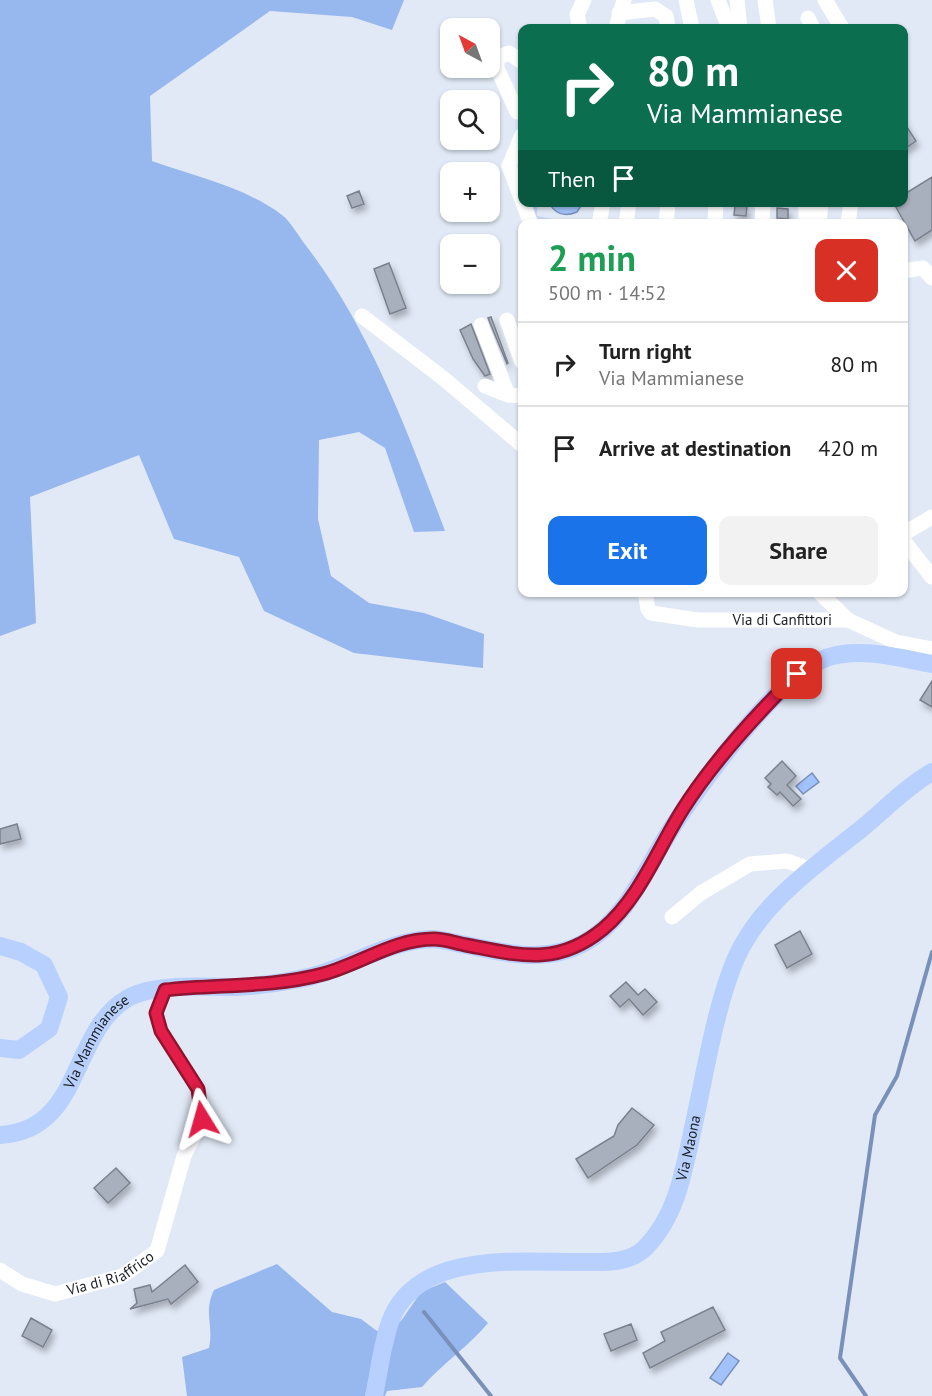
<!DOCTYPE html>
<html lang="en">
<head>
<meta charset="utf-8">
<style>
  :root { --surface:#fff; --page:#f2f2f2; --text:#222; --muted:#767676; --line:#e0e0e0; --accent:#1a73e8 }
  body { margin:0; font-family:"PT Sans",sans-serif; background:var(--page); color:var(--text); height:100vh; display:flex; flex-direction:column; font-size:22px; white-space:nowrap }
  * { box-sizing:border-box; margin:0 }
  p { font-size:20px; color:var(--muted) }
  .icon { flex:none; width:33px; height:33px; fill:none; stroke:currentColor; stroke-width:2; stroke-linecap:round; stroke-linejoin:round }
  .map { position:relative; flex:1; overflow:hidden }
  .side { position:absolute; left:518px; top:219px; width:390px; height:378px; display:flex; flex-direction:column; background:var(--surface); border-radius:12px; box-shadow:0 2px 4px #0004 }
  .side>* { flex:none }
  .hud { position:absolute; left:518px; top:24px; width:390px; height:183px; border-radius:12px; box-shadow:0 2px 4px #0004; background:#0b6e4f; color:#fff; overflow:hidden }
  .needle { width:39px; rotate:319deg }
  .fabs { position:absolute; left:440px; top:18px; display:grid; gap:12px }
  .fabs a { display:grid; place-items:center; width:60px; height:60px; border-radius:12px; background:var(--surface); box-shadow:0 2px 4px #0004; font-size:30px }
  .pin { position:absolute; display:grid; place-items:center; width:51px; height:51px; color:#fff; margin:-26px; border-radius:12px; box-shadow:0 3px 9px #0006 }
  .me { position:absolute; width:66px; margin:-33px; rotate:352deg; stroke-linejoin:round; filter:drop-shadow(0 0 4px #0008) }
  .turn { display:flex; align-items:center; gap:21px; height:126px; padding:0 30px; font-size:27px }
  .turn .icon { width:78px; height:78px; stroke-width:2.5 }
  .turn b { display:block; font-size:42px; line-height:51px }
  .then { display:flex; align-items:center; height:57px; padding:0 30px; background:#0003; gap:12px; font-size:22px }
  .round { display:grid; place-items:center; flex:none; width:63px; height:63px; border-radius:12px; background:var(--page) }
  .overview { display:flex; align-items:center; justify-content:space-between; height:102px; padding:0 30px }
  h1 { font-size:36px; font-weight:600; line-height:45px; color:#1e9e55 }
  .primary-button { display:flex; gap:12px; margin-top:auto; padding:12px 30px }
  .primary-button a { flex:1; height:69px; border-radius:12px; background:var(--accent); color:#fff; font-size:24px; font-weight:600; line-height:69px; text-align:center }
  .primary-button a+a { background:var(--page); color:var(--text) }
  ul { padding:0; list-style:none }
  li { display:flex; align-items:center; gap:18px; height:84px; padding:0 30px; border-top:2px solid var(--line) }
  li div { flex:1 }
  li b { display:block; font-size:22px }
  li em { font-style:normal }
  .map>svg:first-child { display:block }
  .green { fill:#c3d6f7 }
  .forest { fill:#97b7ef }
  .water { fill:#a1c2fa; stroke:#7991ba; stroke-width:1.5 }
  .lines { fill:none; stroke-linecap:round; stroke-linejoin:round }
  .stream { stroke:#7991ba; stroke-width:4 }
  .building { fill:#a9b0bd; stroke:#7a818c; stroke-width:1.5; filter:url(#shadow) }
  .minor { stroke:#fff; stroke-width:15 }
  .major { stroke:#b7d0fe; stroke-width:18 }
  .route-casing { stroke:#92132f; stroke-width:15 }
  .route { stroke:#e11d48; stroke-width:10 }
  .labels { text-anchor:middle; stroke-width:4.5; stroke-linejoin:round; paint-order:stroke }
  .street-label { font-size:15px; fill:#1b1e23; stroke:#f1f6fd }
</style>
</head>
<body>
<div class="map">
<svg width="932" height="1396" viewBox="0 0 932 1396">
  <defs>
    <filter id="shadow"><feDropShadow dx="3" dy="5" stdDeviation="3" flood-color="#0004"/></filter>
  </defs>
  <rect width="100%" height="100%" fill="#e1e9f6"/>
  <path class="green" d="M 526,203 L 538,203 L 537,216 L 571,223 L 538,223 Z"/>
  <path class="forest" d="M 0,0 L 404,0 L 392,30 L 352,17 L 270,11 L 150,96 L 152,161 C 196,177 243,186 282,215 C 291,222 299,237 307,247 C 371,331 408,433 445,531 L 414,532 L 385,448 L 359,432 L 319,440 L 318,519 L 331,576 L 369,603 L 424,613 L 484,634 L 483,668 L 354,653 L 264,611 L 239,557 L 174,539 L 139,455 L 30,497 L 36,623 L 0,636 Z
    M 277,1264 L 332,1312 L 361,1319 L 377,1331 L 401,1321 L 421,1292 L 445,1282 L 488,1323 C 468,1347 443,1363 422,1387 L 387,1391 L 385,1396 L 187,1396 L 182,1357 L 209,1348 C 214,1324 203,1313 214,1290 Z"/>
  <path class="water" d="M 549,203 L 583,203 L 577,212 C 565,217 555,214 549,203 Z
    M 812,773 L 819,782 L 803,794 L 796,786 Z
    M 728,1353 L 739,1361 L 721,1385 L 710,1378 Z"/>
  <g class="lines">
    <path class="stream" d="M 424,1312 L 491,1396
      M 866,1396 L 840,1358 L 875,1115 L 897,1076 L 932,952"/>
  </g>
  <path class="building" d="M 903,121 L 916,141 L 903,150 Z
    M 932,177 L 932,230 L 915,241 L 893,202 L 903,202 L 903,195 Z
    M 359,191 L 364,204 L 352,208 L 347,196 Z
    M 735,205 L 747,206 L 746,216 L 734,215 Z
    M 777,208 L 788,209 L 788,219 L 777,218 Z
    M 389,263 L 406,308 L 390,314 L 374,269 Z
    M 491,317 L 508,363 L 507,364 L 488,318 Z
    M 471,324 L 490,374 L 485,376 L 473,359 L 460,330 Z
    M 932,681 L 932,707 L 920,700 Z
    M 782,761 L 796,776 L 787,785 L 801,799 L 793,806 L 780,792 L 777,795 L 768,787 L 771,784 L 765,778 Z
    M 17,824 L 21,839 L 0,844 L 0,829 Z
    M 800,931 L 812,954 L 787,968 L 775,945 Z
    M 626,982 L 638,995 L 645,989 L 657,1002 L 643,1015 L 629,999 L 620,1007 L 610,996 Z
    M 632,1108 L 654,1125 L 637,1145 L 588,1178 L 576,1159 L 614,1136 L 618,1125 Z
    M 116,1168 L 130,1183 L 108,1203 L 94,1188 Z
    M 185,1265 L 198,1282 L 171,1304 L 168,1299 L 130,1309 L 137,1303 L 134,1289 L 150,1285 L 152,1292 Z
    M 713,1307 L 725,1330 L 650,1368 L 643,1353 L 665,1341 L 661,1332 Z
    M 31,1318 L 52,1330 L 43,1347 L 22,1336 Z
    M 631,1324 L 637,1340 L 611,1351 L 604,1334 Z"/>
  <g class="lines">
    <g class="minor">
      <path d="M 686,0 L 692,28"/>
      <path d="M 718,0 L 729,28"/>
      <path d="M 737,0 L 740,28"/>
      <path d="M 765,0 L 769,28"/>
      <path d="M 825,0 L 842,28"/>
      <path d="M 619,13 L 655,9 L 666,16 L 668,28"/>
      <path d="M 808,18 L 813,28"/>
      <path d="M 580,28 L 577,15 L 584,0"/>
      <path d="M 618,28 L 617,24 L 624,0"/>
      <path d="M 517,112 L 497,68 L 497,58 L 509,53 L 522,62"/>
      <path d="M 522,135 L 509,166 L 531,224"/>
      <path d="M 599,224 L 603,202"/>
      <path d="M 626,224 L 629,202"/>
      <path d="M 666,224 L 668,202"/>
      <path d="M 715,224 L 716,202"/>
      <path d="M 762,224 L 763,202"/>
      <path d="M 806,224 L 806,202"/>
      <path d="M 819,224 L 821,202"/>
      <path d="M 848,224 L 851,202"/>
      <path d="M 903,271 L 923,268 L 932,278"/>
      <path d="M 362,316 L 443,378 L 522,445"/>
      <path d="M 507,320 L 522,362"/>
      <path d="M 481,325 L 508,395"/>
      <path d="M 485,386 L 508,395 L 522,396"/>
      <path d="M 903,534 L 932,517"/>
      <path d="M 903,540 L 932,577"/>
      <path id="s1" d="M 645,592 L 648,609 L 651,613 L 698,620 L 848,620 L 896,642 L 932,649"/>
      <path d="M 819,592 L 848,620"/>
      <path d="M 672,917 L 701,893 L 750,864 L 787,861 L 812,870"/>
      <path id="s2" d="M 0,1270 L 22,1284 L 55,1294 L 122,1276 L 157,1251 L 184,1156 L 202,1119 L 198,1089 L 161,1031 L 156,1013 L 165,990"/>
    </g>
    <g class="major">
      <path d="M 0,946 L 21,952 L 44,965 L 59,997 L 49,1029 L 19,1050 L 0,1048"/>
      <path id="s3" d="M 0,1135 C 83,1131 70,1031 128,998 C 155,983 205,987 236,987 C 257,986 279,983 299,979 C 345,971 384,941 431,939 C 443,939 454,943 466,945 C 507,953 544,964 584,943 C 622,922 641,880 662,844 C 688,799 781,670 829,657 C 862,647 899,658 932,664"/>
      <path id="s4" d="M 374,1396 C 379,1372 382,1345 390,1322 C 417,1248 524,1263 587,1262 C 607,1262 630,1263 645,1248 C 677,1216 684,1170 693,1128 C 705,1075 713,1019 732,968 C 755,905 817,865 866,825 C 887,807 908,786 932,772"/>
    </g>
  </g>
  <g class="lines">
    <defs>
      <path id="route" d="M 202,1119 L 198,1089 L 161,1031 L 156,1013 L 165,990 C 218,984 271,988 323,974 C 361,964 393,939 434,939 C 445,939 455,943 466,945 C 518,955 557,967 603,929 C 640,898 658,848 683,809 C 712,763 759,712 797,674"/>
    </defs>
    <use href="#route" class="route-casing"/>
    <use href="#route" class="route"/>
  </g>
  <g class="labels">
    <g class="street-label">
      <text dy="5" stroke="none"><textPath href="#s1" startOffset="154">Via di Canfittori</textPath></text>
      <text dy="5" stroke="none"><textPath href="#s3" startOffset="142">Via Mammianese</textPath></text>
      <text dy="5" stroke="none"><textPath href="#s4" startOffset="468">Via Maona</textPath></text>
      <text dy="5" stroke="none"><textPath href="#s2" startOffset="120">Via di Riaffrico</textPath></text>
    </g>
  </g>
</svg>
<div class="fabs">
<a><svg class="needle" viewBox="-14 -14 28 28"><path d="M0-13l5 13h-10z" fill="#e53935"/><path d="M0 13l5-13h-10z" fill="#767676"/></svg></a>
<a><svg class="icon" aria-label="search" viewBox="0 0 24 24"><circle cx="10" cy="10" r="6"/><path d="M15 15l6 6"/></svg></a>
<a>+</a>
<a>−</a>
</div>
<div class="pin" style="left:797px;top:674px;background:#d93025"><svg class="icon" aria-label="arrive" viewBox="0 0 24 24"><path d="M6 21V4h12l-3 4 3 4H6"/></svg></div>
<svg class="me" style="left:202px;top:1119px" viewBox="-20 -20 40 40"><path d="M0-17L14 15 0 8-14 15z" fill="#e11d48" stroke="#fff" stroke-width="4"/></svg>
<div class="hud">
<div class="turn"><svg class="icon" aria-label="right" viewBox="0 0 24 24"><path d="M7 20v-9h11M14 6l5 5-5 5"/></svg><div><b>80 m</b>Via Mammianese</div></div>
<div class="then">Then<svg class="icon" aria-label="arrive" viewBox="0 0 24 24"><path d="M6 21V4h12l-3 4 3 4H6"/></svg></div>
</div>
<section class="side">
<div class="overview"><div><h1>2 min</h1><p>500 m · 14:52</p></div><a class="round" style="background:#d93025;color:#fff"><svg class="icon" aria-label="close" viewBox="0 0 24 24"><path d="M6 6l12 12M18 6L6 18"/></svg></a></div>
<ul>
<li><svg class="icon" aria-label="right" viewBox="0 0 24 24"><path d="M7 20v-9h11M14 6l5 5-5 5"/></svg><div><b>Turn right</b><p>Via Mammianese</p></div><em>80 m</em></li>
<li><svg class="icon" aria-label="arrive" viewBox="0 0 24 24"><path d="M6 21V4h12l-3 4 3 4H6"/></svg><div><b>Arrive at destination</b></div><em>420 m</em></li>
</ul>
<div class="primary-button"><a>Exit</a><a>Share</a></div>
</section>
</div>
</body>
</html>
